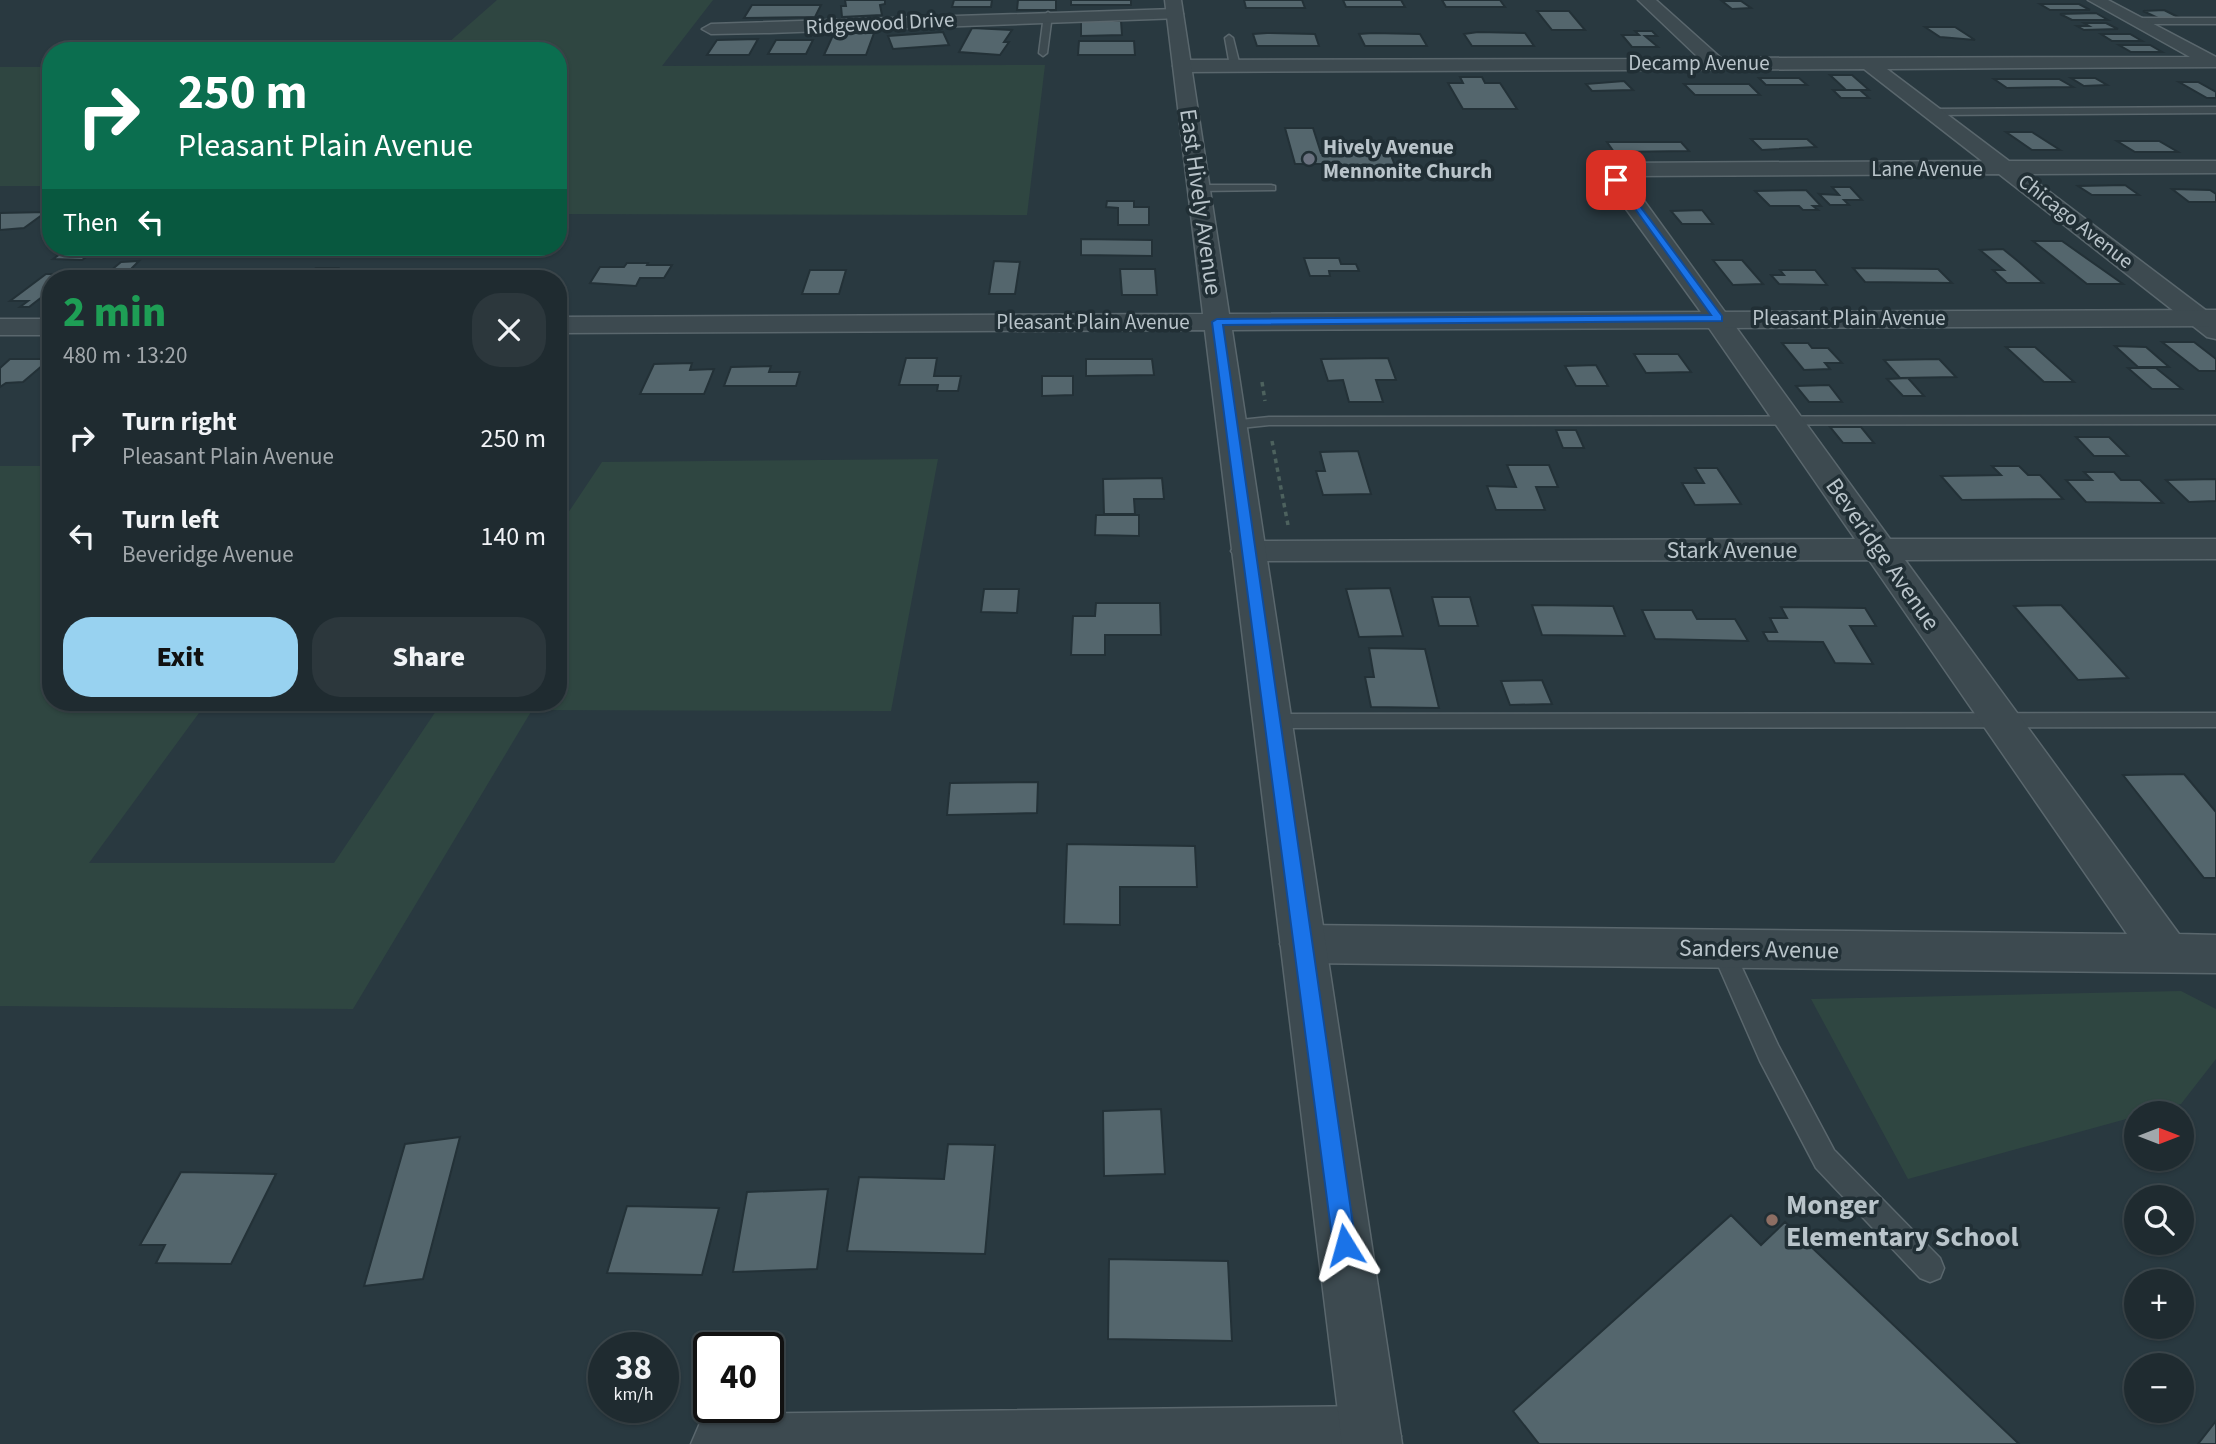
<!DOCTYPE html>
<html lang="en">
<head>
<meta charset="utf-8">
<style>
  :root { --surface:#1f2b30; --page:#2c373c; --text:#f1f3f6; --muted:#a1a7ab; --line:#3c474c; --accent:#98d2f0 }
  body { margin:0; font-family:"Source Sans 3",sans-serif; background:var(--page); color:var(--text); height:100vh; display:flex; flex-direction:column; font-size:26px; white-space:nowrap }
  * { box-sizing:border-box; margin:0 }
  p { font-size:23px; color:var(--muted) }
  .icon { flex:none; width:38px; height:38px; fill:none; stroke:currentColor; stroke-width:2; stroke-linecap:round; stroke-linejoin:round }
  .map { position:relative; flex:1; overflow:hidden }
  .side { position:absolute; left:42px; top:270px; width:525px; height:441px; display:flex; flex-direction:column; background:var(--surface); border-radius:28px; box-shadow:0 2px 5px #0004,0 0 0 2px var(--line) }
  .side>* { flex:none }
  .banner { position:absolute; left:42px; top:42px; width:525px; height:214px; border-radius:28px; box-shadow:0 2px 5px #0004,0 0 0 2px var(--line); background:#0b6e4f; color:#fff; overflow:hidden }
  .needle { width:46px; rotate:90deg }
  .fabs { position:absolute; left:2124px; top:1101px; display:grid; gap:14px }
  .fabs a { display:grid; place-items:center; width:70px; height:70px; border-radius:50%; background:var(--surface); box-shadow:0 2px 5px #0004,0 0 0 2px var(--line); font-size:35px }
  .speed { position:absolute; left:588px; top:1332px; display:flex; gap:14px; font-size:35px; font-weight:700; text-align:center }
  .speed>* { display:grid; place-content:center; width:91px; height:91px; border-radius:50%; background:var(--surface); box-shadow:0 2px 5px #0004,0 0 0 2px var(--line); line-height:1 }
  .speed small { font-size:18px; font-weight:400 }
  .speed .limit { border:4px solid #111; border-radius:10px; background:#fff; color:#111 }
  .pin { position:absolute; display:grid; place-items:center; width:60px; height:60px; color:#fff; margin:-30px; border-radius:14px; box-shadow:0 4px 10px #0006 }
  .me { position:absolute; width:77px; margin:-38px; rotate:352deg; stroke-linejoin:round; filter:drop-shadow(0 0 5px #0008) }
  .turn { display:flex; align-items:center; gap:24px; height:147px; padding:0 21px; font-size:32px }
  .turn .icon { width:91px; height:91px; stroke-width:2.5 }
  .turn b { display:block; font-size:49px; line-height:60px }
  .then { display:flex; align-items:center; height:66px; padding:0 21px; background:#0003; gap:14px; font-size:26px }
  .round { display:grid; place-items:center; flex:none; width:74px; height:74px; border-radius:28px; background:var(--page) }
  .summary { display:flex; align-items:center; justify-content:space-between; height:119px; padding:0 21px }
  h1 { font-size:42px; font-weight:800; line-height:52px; color:#1e9e55 }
  .cta { display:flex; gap:14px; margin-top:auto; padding:14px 21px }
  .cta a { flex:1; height:80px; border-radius:28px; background:var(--accent); color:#111; font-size:28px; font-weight:800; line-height:80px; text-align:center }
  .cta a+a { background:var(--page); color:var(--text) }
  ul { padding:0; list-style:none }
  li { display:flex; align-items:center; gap:21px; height:98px; padding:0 21px }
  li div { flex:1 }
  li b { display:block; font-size:26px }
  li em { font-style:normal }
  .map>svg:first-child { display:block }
  .green { fill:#2f4641 }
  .building { fill:#54666d; stroke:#233137; stroke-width:2 }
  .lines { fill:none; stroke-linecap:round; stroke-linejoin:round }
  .service-casing { stroke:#5a676d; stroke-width:3 }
  .minor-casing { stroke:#5a676d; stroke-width:3 }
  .tertiary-casing { stroke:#5a676d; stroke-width:3 }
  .path { stroke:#4d625e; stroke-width:3.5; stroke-dasharray:4.5 4.5; stroke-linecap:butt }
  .service { fill:#3d4a50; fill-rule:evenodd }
  .minor { fill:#3d4a50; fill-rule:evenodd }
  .tertiary { fill:#3d4a50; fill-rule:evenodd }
  .route { fill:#1a73e8; stroke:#114b97; stroke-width:2 }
  .worship-dot { fill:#6b7280; stroke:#212f35; stroke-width:2.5 }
  .education-dot { fill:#8d6e63; stroke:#212f35; stroke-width:2.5 }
  .labels { text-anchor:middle; stroke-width:7; stroke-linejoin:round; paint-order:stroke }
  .far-street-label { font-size:21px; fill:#b9c4ca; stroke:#212f35 }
  .far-poi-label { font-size:21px; font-weight:bold; fill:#b9c4ca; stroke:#212f35; text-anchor:start }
  .street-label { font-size:24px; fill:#b9c4ca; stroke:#212f35 }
  .near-poi-label { font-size:28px; font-weight:bold; fill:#b9c4ca; stroke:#212f35; text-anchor:start }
</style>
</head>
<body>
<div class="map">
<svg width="2216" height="1444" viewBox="0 0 2216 1444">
  <rect width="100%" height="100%" fill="#293940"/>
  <path class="green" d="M 497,0 L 713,0 L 662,66 L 1045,65 L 1027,215 L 558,214 L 558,51 L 439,51 Z
    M 0,67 L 51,67 L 51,186 L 0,186 Z
    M 938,459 L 891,711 L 532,710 L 353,1009 L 0,1006 L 0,466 L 51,466 L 51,702 L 207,702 L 89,863 L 334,863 L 442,702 L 558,702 L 558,528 L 602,462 Z
    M 2181,991 L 2216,1009 L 2216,1059 L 2181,1104 L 2137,1113 L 2137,1116 L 1908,1179 L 1811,999 Z"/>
  <path class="building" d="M 845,0 L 885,0 L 885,4 L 880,5 L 882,15 L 842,17 L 841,6 L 846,6 Z
    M 954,0 L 992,0 L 991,7 L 952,7 Z
    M 1018,0 L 1056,0 L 1056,10 L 1017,10 Z
    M 1071,0 L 1131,0 L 1131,5 L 1071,5 Z
    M 1244,0 L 1302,0 L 1305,8 L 1246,8 Z
    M 1343,0 L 1401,0 L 1405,7 L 1346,7 Z
    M 1442,0 L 1500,0 L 1505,7 L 1446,7 Z
    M 1722,1 L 1741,1 L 1751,8 L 1732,9 Z
    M 2040,4 L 2079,4 L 2090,10 L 2050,10 Z
    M 752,5 L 821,5 L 815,17 L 744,18 Z
    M 2164,10 L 2184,20 L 2160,19 L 2143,11 Z
    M 1537,11 L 1569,11 L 1585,30 L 1552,30 Z
    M 2096,13 L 2108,20 L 2072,20 L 2060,14 Z
    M 1081,21 L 1121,21 L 1122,35 L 1081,36 Z
    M 2084,23 L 2106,23 L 2118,29 L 2084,30 L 2077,26 L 2089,26 Z
    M 1925,27 L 1955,27 L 1975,40 L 1940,37 Z
    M 972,28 L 1012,30 L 1004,42 L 1009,42 L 1000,55 L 959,52 Z
    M 1635,31 L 1652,31 L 1657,36 L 1645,36 L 1658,47 L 1632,47 L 1622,35 L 1639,35 Z
    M 943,32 L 949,45 L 893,49 L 888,36 Z
    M 1478,32 L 1525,33 L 1534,46 L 1472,46 L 1464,34 Z
    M 834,33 L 874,33 L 866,55 L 824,55 Z
    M 1267,33 L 1315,34 L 1319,46 L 1257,46 L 1253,34 Z
    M 1373,33 L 1420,34 L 1427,46 L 1365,46 L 1359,34 Z
    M 2101,34 L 2130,34 L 2142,41 L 2112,41 Z
    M 758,39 L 749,55 L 707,55 L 717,40 Z
    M 776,40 L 813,40 L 806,54 L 768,54 Z
    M 1079,41 L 1134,41 L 1135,55 L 1078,55 Z
    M 2119,45 L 2150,45 L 2162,52 L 2131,52 Z
    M 1830,75 L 1852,75 L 1869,90 L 1846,90 Z
    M 1460,77 L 1482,77 L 1485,83 L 1500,83 L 1517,109 L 1463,109 L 1448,83 L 1463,83 Z
    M 1759,78 L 1799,78 L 1807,85 L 1766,85 Z
    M 2071,78 L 2095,78 L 2107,85 L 2084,86 Z
    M 1994,79 L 2059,79 L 2073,87 L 2007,88 Z
    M 1624,81 L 1633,90 L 1592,91 L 1586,84 Z
    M 2179,82 L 2198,82 L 2216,92 L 2216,98 L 2207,98 Z
    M 1684,84 L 1749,84 L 1760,95 L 1695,95 Z
    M 1833,90 L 1860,90 L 1869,98 L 1841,98 Z
    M 1285,128 L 1313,128 L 1321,153 L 1390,153 L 1400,178 L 1346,178 L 1341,164 L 1295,164 Z
    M 2006,132 L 2032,132 L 2060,150 L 2032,150 Z
    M 1751,139 L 1807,139 L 1816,147 L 1762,150 Z
    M 2117,141 L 2159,141 L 2178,152 L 2135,152 Z
    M 1607,142 L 1681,142 L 1689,151 L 1614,152 Z
    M 2125,185 L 2139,195 L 2092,195 L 2078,186 Z
    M 1832,187 L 1850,187 L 1862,200 L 1844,200 L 1849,205 L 1830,205 L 1819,194 L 1839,195 Z
    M 2172,189 L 2210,190 L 2216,194 L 2216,202 L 2189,202 Z
    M 1806,190 L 1821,206 L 1813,206 L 1818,210 L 1803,210 L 1799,206 L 1770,206 L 1755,191 Z
    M 1107,201 L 1134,201 L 1134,207 L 1149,207 L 1149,225 L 1118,225 L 1118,208 L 1106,207 Z
    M 1702,210 L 1713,224 L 1682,224 L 1671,211 Z
    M 46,212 L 24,228 L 0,230 L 0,213 Z
    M 1081,239 L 1152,240 L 1152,256 L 1081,255 Z
    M 2033,241 L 2062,241 L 2123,284 L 2087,284 Z
    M 70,247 L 99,248 L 82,260 L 53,259 Z
    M 310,247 L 334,247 L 325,256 L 300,256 Z
    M 2003,249 L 2019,262 L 2043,283 L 2007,283 L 1993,270 L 2004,270 L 1980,250 Z
    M 1304,258 L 1339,258 L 1341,264 L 1356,264 L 1359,271 L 1329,271 L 1330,276 L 1310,276 Z
    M 1713,260 L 1742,260 L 1763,284 L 1733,285 Z
    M 139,261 L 128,272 L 109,272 L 121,262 Z
    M 994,261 L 1020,262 L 1015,294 L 989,294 Z
    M 627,263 L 648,263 L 647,265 L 672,265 L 664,278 L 640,278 L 636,286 L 590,283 L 600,267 L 624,267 Z
    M 316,268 L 338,268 L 334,273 L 350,273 L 345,278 L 282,278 L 288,272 L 311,272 Z
    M 1853,268 L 1938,269 L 1952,283 L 1865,282 Z
    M 1120,269 L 1155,269 L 1157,295 L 1122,295 Z
    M 810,270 L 846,270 L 839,294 L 802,294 Z
    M 1780,270 L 1815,270 L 1827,285 L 1779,284 L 1771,275 L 1784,275 Z
    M 46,274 L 72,274 L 66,278 L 51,278 L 51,290 L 29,307 L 20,307 L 28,301 L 10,301 Z
    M 2162,342 L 2194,342 L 2216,359 L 2216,371 L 2199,371 Z
    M 1782,343 L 1808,343 L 1812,348 L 1828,348 L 1842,363 L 1825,363 L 1830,369 L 1804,370 Z
    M 2115,346 L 2146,347 L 2169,367 L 2138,367 Z
    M 2006,347 L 2035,347 L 2074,382 L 2044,382 Z
    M 1634,354 L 1678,354 L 1691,372 L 1646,373 Z
    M 906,358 L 937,358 L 934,376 L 961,376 L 958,391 L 937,391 L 938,385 L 899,385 Z
    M 1388,358 L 1396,380 L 1376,380 L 1383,402 L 1349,402 L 1343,380 L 1328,381 L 1321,359 Z
    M 10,359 L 50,359 L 23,382 L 6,383 L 0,387 L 0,368 Z
    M 1086,359 L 1152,359 L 1154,375 L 1086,376 Z
    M 1939,359 L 1956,377 L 1900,378 L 1884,360 Z
    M 692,363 L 690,370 L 714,369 L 704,394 L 640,394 L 654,364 Z
    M 1596,365 L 1608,386 L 1576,386 L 1565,366 Z
    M 771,366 L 769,372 L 800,372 L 796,386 L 724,386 L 731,367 Z
    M 2128,368 L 2156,368 L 2182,389 L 2152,389 Z
    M 1042,376 L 1073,376 L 1073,395 L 1042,396 Z
    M 1908,378 L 1924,396 L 1903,396 L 1887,379 Z
    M 1829,385 L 1842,402 L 1809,402 L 1796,386 Z
    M 1830,427 L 1861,427 L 1874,443 L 1843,443 Z
    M 1556,430 L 1576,430 L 1584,448 L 1563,448 Z
    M 2076,437 L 2109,437 L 2128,456 L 2094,456 Z
    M 1358,451 L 1371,494 L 1323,495 L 1316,471 L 1325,471 L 1320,452 Z
    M 1507,465 L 1549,465 L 1558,487 L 1536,487 L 1545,510 L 1496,510 L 1487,486 L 1516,487 Z
    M 1992,466 L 2019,466 L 2028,475 L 2040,475 L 2063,499 L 1962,500 L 1941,476 L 2001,475 Z
    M 1695,468 L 1717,468 L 1741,504 L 1695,505 L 1682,483 L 1704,483 Z
    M 2084,472 L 2114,472 L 2121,480 L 2140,480 L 2163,503 L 2086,502 L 2066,480 L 2092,480 Z
    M 1162,478 L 1164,499 L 1134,499 L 1135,514 L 1104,514 L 1103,479 Z
    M 2216,479 L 2216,501 L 2189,502 L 2166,480 Z
    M 1096,515 L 1139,515 L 1139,536 L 1095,535 Z
    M 1390,588 L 1403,636 L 1359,637 L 1346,589 Z
    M 984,589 L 1019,589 L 1017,613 L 981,612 Z
    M 1432,597 L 1470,597 L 1478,626 L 1439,626 Z
    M 1096,603 L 1160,603 L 1161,635 L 1105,635 L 1105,655 L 1071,655 L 1073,616 L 1095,616 Z
    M 1532,605 L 1613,606 L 1625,636 L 1542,635 Z
    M 2061,605 L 2128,678 L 2078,680 L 2014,606 Z
    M 1781,607 L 1865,608 L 1876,626 L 1850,626 L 1873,664 L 1835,663 L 1823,642 L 1768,641 L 1763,632 L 1777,632 L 1770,618 L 1787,618 Z
    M 1642,610 L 1692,610 L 1697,619 L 1735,619 L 1748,641 L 1655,639 Z
    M 1369,648 L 1425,649 L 1439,708 L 1371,707 L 1365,677 L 1374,677 Z
    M 1542,680 L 1552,704 L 1510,705 L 1501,681 Z
    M 2184,774 L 2216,812 L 2216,878 L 2204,878 L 2123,775 Z
    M 1038,782 L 1037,813 L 947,815 L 950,783 Z
    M 1067,844 L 1195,846 L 1197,887 L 1120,887 L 1120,925 L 1064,924 Z
    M 1161,1109 L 1165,1174 L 1104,1176 L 1103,1111 Z
    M 460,1137 L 423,1279 L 364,1286 L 405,1144 Z
    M 948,1144 L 995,1145 L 985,1254 L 847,1251 L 859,1177 L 944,1179 Z
    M 181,1172 L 276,1174 L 231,1264 L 156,1263 L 165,1245 L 140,1245 Z
    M 828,1189 L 817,1269 L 733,1272 L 747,1192 Z
    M 627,1206 L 719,1208 L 702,1275 L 607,1273 Z
    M 1731,1215 L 1761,1245 L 1785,1222 L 2019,1444 L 1539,1444 L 1513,1411 Z
    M 1109,1259 L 1228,1261 L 1232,1341 L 1108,1339 Z
    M 2216,1421 L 2216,1444 L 2198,1444 Z"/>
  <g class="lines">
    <defs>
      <path id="service" d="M 1048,12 L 1052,15 L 1047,53 L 1043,56 L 1039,53 L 1044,15 Z
        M 2216,18 L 2216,24 L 2137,24 L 2133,21 L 2137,18 Z
        M 1229,35 L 1233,38 L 1240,66 L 1235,69 L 1230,66 L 1225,38 Z
        M 2216,107 L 2216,113 L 1934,115 L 1929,112 L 1934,109 Z
        M 1271,185 L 1275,186 L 1275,190 L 1199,191 L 1193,188 L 1199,185 Z
        M 2216,416 L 2216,424 L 1269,425 L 1231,429 L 1224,425 L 1231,421 L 1269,417 Z
        M 2216,713 L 2216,727 L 1272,728 L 1262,721 L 1272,714 Z
        M 1722,939 L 1730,942 L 1778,1045 L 1834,1150 L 1940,1258 L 1944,1268 L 1940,1278 L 1930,1282 L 1920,1278 L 1816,1168 L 1760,1061 L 1711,949 L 1714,942 Z"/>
      <path id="minor" d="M 1638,0 L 1656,0 L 1721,58 L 2190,57 L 2088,0 L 2108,0 L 2216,57 L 2216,67 L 1887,69 L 2009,161 L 2216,161 L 2216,173 L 2026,174 L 2216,318 L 2216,339 L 2207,337 L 1999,174 L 1626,176 L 1890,539 L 2216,539 L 2216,559 L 1905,560 L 2179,934 L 2216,935 L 2216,973 L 1303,963 L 1287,958 L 1280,944 L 1287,930 L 1303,925 L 2127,934 L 1869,560 L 1248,561 L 1236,558 L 1231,551 L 1236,544 L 1248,541 L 1855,539 L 1709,328 L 1706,319 L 1605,180 L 1604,174 L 1613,164 L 1621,163 L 1982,161 L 1864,69 L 1182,72 L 1173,66 L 1182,60 L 1700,59 Z
        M 1175,9 L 1181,10 L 1183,14 L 1181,18 L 769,33 L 711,34 L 702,29 L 711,24 Z
        M 1371,1406 L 1392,1415 L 1401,1436 L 1398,1444 L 691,1444 L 700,1423 L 721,1414 Z"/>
      <path id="tertiary" d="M 1165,0 L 1181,0 L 1229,314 L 2216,310 L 2216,326 L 1232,330 L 1402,1444 L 1342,1444 L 1205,330 L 558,333 L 558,317 L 1203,314 Z
        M 0,319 L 51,319 L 51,335 L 0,335 Z"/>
    </defs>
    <use href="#service" class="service-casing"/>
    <use href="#minor" class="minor-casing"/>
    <use href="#tertiary" class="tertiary-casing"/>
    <path class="path" d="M 1262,382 L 1265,401
      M 1272,441 L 1288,525"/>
    <use href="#service" class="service"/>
    <use href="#minor" class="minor"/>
    <use href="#tertiary" class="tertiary"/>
  </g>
  <path class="route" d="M 1613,178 L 1619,178 L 1722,316 L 1722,321 L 1223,325 L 1356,1245 L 1353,1253 L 1345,1256 L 1337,1253 L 1333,1245 L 1212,322 L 1217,319 L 1711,315 Z"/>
  <circle class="worship-dot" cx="1309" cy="159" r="7"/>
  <circle class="education-dot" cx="1772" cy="1220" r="7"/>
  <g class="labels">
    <g class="far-street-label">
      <text transform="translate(880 23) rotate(-3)" y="7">Ridgewood Drive</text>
      <text x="1699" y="70">Decamp Avenue</text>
      <text x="1927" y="176">Lane Avenue</text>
      <text transform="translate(2076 221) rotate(38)" y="7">Chicago Avenue</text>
      <text x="1849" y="325">Pleasant Plain Avenue</text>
      <text x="1093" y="329">Pleasant Plain Avenue</text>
    </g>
    <g class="far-poi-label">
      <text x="1323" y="154">Hively Avenue<tspan x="1323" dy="24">Mennonite Church</tspan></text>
    </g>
    <g class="street-label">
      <text transform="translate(1201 202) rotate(82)" y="8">East Hively Avenue</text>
      <text x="1732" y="558">Stark Avenue</text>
      <text transform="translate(1883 554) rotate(55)" y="8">Beveridge Avenue</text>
      <text transform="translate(1759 949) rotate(1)" y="8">Sanders Avenue</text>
    </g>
    <g class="near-poi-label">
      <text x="1786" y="1214">Monger<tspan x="1786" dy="32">Elementary School</tspan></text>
    </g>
  </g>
</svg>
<div class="fabs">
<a><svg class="needle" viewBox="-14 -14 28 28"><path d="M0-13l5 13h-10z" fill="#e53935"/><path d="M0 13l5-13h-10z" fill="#a1a7ab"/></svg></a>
<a><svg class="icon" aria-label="search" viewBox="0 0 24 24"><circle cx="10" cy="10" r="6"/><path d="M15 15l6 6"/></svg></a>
<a>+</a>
<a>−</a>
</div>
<div class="speed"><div>38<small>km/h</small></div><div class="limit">40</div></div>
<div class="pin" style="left:1616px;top:180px;background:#d93025"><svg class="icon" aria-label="arrive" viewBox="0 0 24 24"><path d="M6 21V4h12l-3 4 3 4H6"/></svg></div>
<svg class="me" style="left:1345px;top:1245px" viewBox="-20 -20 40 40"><path d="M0-17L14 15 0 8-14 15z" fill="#1a73e8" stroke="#fff" stroke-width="4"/></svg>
<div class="banner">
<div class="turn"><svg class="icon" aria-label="right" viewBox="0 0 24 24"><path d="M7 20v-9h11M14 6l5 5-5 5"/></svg><div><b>250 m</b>Pleasant Plain Avenue</div></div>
<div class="then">Then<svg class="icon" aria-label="left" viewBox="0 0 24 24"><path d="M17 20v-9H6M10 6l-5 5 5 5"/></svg></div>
</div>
<section class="side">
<div class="summary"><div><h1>2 min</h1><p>480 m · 13:20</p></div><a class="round"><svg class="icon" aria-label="close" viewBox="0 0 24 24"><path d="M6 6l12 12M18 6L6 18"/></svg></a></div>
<ul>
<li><svg class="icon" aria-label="right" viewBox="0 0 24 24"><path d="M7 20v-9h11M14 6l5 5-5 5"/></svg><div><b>Turn right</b><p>Pleasant Plain Avenue</p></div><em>250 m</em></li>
<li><svg class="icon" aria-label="left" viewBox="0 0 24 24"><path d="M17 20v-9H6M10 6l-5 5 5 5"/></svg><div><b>Turn left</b><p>Beveridge Avenue</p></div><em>140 m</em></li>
</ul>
<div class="cta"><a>Exit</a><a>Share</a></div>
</section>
</div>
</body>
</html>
